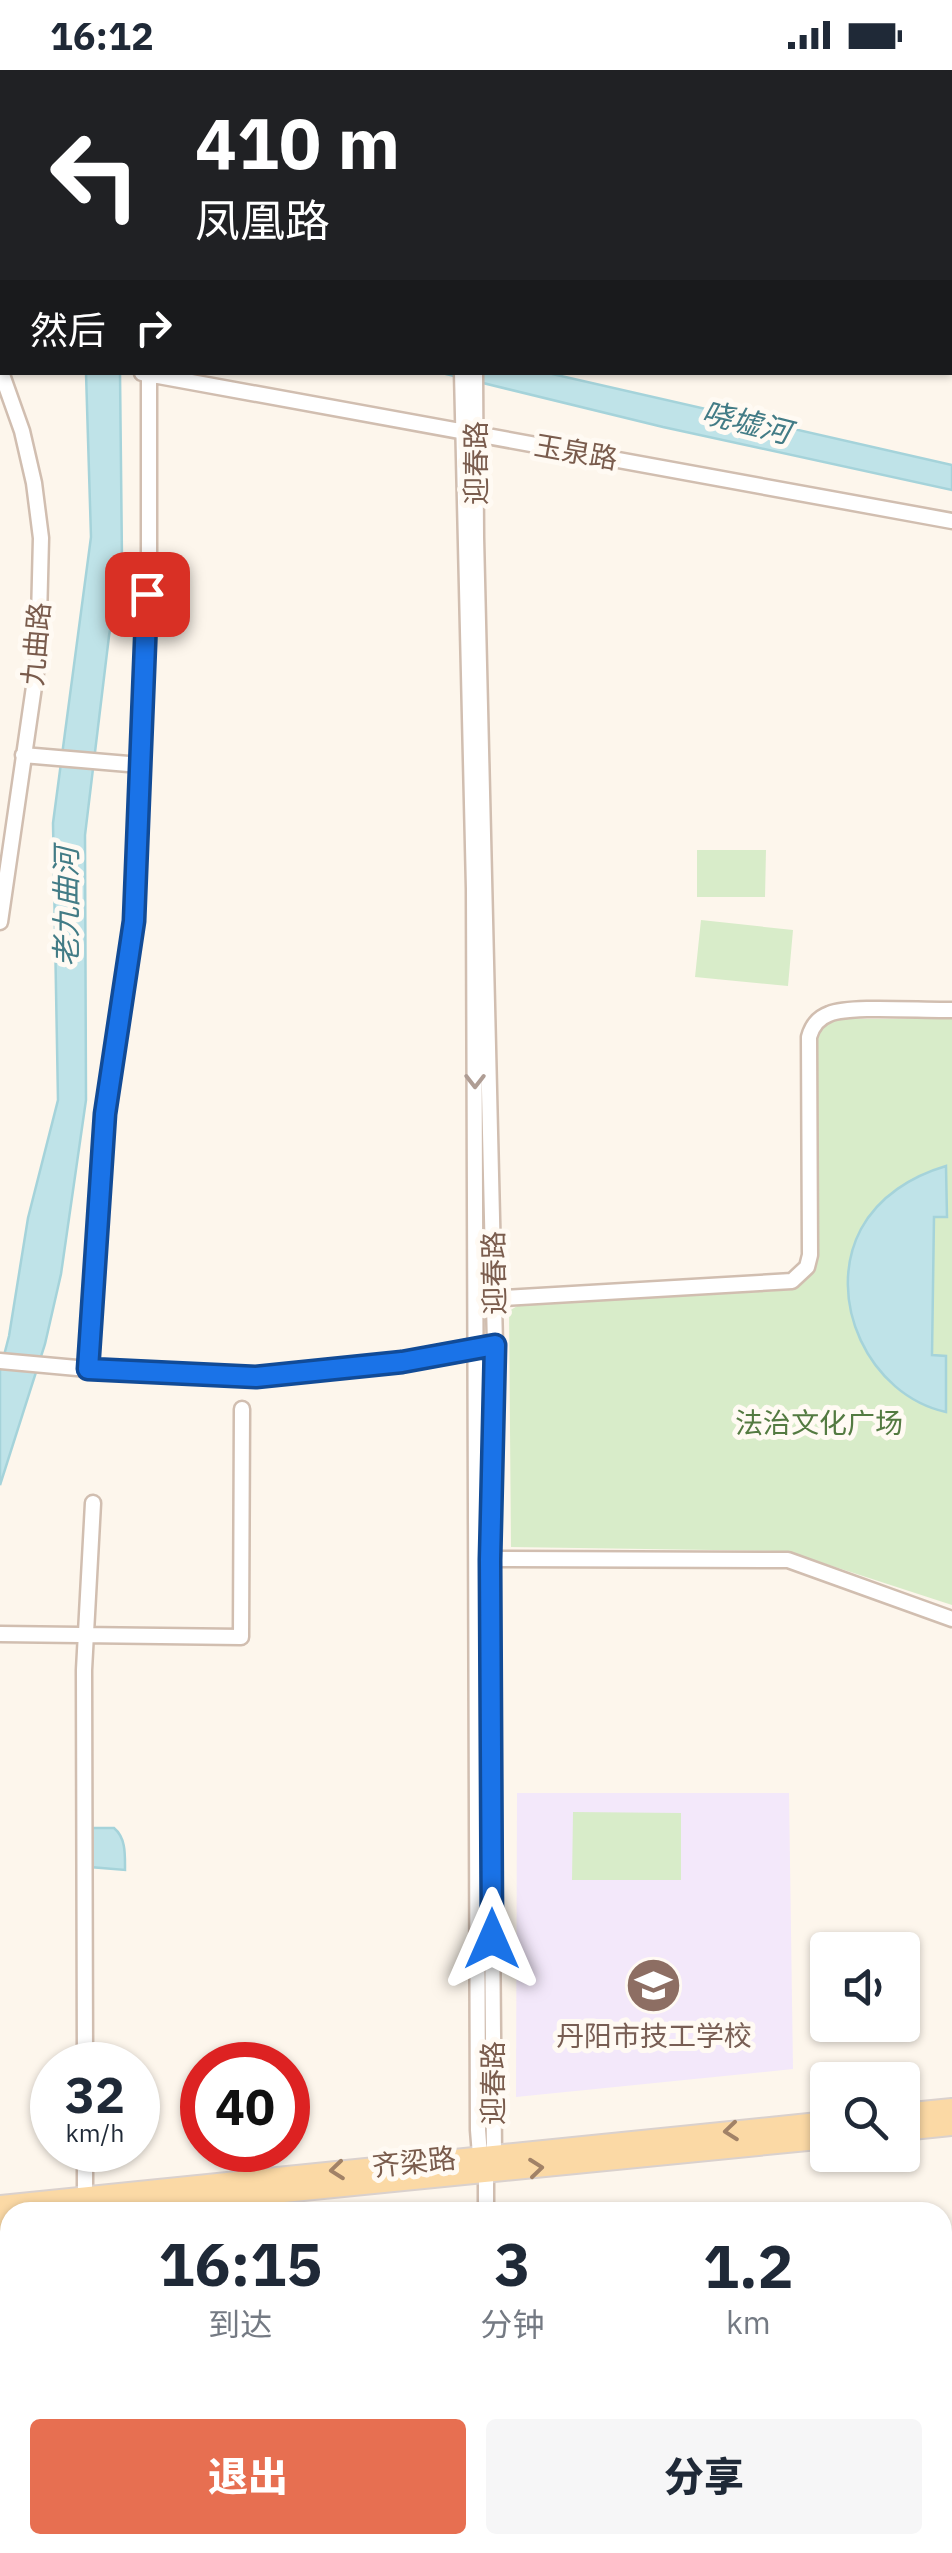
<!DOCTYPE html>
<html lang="zh">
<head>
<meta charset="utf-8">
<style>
  :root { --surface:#fff; --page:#f6f6f7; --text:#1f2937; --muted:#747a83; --accent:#e76f51 }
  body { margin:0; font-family:"IBM Plex Sans","Noto Sans SC",sans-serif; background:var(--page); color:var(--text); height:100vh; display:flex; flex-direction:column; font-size:38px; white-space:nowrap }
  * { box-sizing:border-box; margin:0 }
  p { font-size:32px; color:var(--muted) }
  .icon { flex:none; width:55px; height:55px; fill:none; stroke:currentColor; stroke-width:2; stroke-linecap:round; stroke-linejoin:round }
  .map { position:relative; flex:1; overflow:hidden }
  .details { position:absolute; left:0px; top:2132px; width:952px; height:352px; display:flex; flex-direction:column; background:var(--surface); border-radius:30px 30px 0 0; box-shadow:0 2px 8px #0004 }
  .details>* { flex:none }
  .top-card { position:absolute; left:0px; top:0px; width:952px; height:305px; box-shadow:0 2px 8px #0004; background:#202124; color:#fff; overflow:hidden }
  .buttons { position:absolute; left:810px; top:1862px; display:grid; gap:20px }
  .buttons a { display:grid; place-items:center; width:110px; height:110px; border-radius:10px; background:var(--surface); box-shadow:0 2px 8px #0004; font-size:50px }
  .speed { position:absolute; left:30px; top:1972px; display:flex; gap:20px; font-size:50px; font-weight:700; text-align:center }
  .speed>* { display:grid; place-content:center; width:130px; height:130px; border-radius:50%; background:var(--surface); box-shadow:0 2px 8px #0004; line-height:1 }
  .speed small { font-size:25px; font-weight:400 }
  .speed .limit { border:15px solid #d22; background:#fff; color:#111 }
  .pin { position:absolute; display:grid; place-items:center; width:85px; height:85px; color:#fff; margin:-42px; border-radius:20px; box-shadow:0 5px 15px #0006 }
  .me { position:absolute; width:110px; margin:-55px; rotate:0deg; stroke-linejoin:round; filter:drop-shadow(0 0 8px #0008) }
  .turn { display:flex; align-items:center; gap:35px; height:210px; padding:0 30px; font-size:45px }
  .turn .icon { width:130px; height:130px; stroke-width:2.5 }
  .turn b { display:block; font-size:70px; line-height:85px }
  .then { display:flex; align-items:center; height:95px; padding:0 30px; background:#0003; gap:20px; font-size:38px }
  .eta { display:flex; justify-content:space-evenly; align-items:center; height:170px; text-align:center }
  .eta b { font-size:60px; font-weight:800; line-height:70px }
  .button { display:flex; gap:20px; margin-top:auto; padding:20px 30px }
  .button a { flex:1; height:115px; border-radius:10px; background:var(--accent); color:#fff; font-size:40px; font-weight:800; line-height:115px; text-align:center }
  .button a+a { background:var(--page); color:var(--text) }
  .status { display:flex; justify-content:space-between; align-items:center; height:70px; padding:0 50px; background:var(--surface); direction:ltr }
  .status svg { height:28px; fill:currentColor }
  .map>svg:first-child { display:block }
  .education { fill:#f3e8fa }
  .green { fill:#d8ecc9 }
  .water { fill:#bfe3e8; stroke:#a5d3da; stroke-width:2.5 }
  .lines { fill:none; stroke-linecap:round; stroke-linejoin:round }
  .minor-casing { stroke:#d1beb0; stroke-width:19 }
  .major-casing { stroke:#dad1cd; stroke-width:22 }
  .minor { stroke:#fff; stroke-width:14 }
  .major { stroke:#fbd9a5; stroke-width:18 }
  .oneway { stroke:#af9d94 }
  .oneway2 { stroke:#a18267 }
  .route-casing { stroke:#114b97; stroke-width:25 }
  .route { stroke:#1a73e8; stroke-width:18 }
  .labels { text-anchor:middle; stroke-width:10; stroke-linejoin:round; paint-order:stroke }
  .street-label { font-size:28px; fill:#7a5c4d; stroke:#fffaf3 }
  .park-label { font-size:28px; fill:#537a41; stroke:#fffaf3 }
  .education-label { font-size:28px; fill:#785e54; stroke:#fffaf3 }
  .water-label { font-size:30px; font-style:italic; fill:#437c86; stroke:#fffaf3 }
</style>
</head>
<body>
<div class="status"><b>16:12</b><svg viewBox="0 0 49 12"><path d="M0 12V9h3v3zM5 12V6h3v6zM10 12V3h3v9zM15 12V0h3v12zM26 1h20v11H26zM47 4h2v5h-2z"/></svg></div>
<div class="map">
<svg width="952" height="2483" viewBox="0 0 952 2483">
  <rect width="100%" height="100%" fill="#fdf6ec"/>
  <path class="education" d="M 517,1723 L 789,1723 L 793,1999 L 516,2027 Z"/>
  <path class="green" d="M 697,780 L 766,780 L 765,827 L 697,827 Z
    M 701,850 L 793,860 L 788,916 L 695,907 Z
    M 832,949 L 952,949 L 952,1535 L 786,1481 L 511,1477 L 509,1241 L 519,1235 L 792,1220 L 812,1201 L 816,969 L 822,955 Z
    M 573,1742 L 681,1743 L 681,1810 L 572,1810 Z"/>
  <path class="water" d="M 86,303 L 120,303 L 122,491 L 109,566 L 85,765 L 86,1030 L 61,1204 L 45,1274 L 0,1415 L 0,1301 L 9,1266 L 28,1148 L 58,1030 L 53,753 L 91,467 Z
    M 442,303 L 548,303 L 952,395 L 952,420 L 663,357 Z
    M 946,1096 L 947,1147 L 934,1147 L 932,1285 L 946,1286 L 946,1342 C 869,1325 824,1229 861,1159 C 879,1126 912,1106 946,1096 Z
    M 94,1758 L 114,1758 C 126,1768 125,1784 125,1800 L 90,1797 L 89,1760 Z"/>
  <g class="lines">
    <defs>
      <path id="minor" d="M 455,0 L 455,2
        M 465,0 L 465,2
        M 0,174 L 2,174
        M 0,278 L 2,278
        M 0,299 L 22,361 L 34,413 L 41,468 L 38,589 L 0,852
        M 462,302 L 474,819 L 478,2060 L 480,2085 L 486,2103 L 486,2142
        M 475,302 L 476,467 L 495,1275 L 489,1489 L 494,2084 L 490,2093
        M 142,303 L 952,451
        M 23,685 L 140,695
        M 487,1229 L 792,1211 L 807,1197 L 810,1185 L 809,967 C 812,956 818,948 829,944 C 851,935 924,941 952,940
        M 0,1291 L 88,1299 L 257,1307 L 402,1292 L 484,1277
        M 88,1299 L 105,1045 L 134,851 L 149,489 L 149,304
        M 483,1489 L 788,1490 L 952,1549
        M 0,1564 L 241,1567 L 242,1339
        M 85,1995 L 84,1600 L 93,1433
        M 85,2126 L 85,2080
        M 484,2483 L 485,2475"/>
      <path id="major" d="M 902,2043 L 952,2038
        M 902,2061 L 952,2056
        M 0,2135 L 828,2051
        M 91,2142 L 828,2069
        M 0,2152 L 10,2151"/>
    </defs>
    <use href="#minor" class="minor-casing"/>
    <use href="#major" class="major-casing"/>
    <use href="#minor" class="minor"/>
    <use href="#major" class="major"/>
  </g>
  <defs><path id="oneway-chevron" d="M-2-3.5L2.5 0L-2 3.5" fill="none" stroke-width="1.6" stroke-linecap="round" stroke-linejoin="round" transform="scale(2.5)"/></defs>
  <use class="oneway" href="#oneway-chevron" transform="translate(475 1011) rotate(90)"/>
  <g class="oneway2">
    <use href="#oneway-chevron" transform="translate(731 2061) rotate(174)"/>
    <use href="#oneway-chevron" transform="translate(536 2098) rotate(-6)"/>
    <use href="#oneway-chevron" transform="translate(337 2100) rotate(174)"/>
  </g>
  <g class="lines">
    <defs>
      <path id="route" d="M 147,524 L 134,851 L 105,1044 L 88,1299 L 256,1307 L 402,1292 L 495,1275 L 490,1490 L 492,1869"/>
    </defs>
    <use href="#route" class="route-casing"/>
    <use href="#route" class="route"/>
  </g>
  <defs>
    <symbol id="school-disc" viewBox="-11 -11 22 22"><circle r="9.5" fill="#8d6e63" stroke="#fffaf3"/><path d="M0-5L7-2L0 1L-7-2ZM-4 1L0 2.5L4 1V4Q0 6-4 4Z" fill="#fff"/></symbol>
  </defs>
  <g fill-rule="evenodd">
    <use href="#school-disc" x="622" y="1884" width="63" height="63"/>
  </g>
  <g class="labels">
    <g class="street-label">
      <text transform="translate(576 382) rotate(10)" y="10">玉泉路</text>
      <text transform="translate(476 393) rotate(-90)" y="10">迎春路</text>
      <text transform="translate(36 574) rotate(-85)" y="10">九曲路</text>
      <text transform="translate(494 1203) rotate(-91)" y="10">迎春路</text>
      <text transform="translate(493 2013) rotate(-90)" y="10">迎春路</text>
      <text transform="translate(414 2092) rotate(-6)" y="10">齐梁路</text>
    </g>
    <g class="park-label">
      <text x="819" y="1363">法治文化广场</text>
    </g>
    <g class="education-label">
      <text x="654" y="1976">丹阳市技工学校</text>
    </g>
    <g class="water-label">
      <text transform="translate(746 353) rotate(14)" y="10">哓墟河</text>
      <text transform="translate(67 837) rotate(-90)" y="10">老九曲河</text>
    </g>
  </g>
</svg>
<div class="buttons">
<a><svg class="icon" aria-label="sound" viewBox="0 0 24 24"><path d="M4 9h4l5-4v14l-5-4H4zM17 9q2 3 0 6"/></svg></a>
<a><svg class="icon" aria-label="search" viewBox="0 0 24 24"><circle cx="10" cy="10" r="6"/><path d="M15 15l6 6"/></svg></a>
</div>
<div class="speed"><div>32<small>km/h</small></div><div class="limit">40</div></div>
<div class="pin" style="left:147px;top:524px;background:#d93025"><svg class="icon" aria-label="arrive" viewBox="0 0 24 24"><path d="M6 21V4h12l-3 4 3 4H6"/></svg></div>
<svg class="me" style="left:492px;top:1869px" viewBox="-20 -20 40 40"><path d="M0-17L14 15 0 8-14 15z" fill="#1a73e8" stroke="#fff" stroke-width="4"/></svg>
<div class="top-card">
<div class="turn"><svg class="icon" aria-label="left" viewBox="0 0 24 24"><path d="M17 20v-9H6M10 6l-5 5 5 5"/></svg><div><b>410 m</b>凤凰路</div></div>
<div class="then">然后<svg class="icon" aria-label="right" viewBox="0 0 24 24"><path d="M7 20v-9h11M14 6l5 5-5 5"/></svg></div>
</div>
<section class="details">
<div class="eta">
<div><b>16:15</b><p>到达</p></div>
<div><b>3</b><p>分钟</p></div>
<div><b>1.2</b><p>km</p></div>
</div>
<div class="button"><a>退出</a><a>分享</a></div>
</section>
</div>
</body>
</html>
